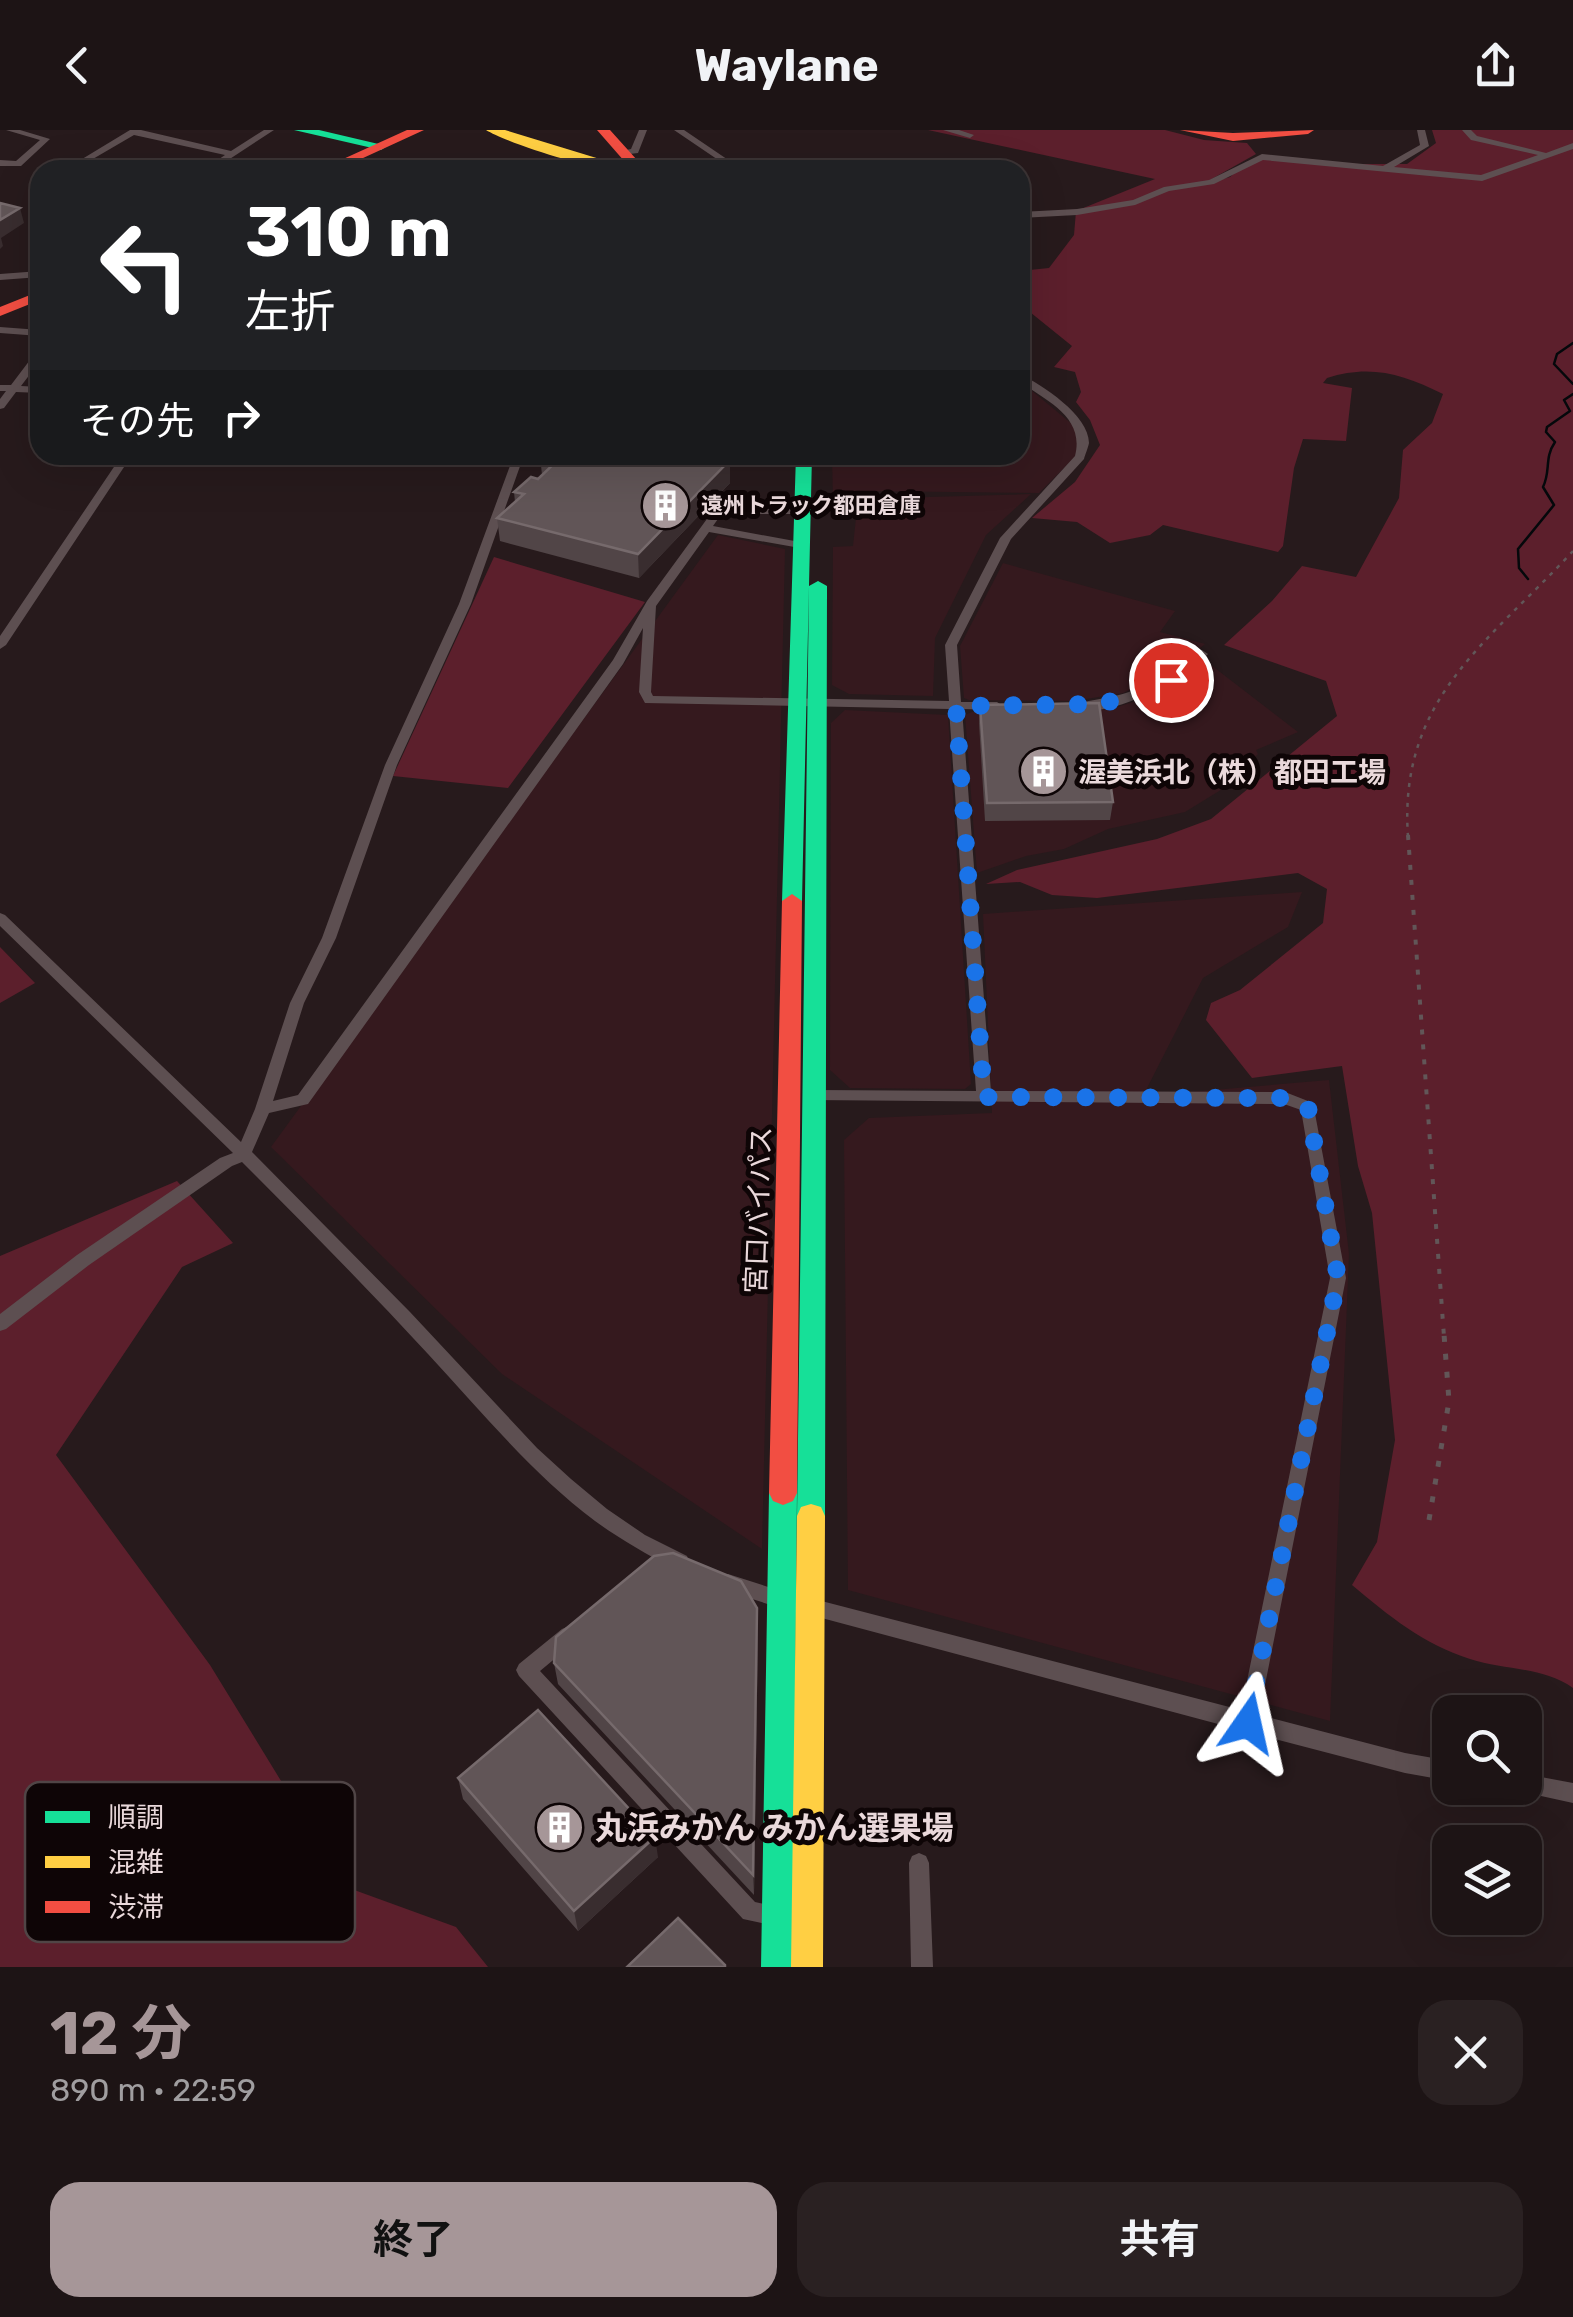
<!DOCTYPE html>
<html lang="ja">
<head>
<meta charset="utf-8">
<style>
  :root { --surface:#1d1415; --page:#2a2122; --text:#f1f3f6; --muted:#a09ea0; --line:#3b3334; --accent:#a69698 }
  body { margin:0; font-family:Rubik,"Noto Sans JP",sans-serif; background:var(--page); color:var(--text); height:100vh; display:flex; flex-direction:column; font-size:38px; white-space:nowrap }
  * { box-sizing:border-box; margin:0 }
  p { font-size:32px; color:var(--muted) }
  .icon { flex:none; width:55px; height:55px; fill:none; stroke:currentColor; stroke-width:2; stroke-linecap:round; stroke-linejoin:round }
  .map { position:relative; height:1837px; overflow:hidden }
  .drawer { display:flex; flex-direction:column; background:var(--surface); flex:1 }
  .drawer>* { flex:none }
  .guide { position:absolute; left:30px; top:30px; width:1000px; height:305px; border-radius:30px; box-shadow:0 10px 40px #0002,0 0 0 2px var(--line); background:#202124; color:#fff; overflow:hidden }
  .buttons { position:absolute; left:1432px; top:1565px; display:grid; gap:20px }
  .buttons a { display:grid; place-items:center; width:110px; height:110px; border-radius:20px; background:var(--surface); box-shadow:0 10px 40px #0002,0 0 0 2px var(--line); font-size:50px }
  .pin { position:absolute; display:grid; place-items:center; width:85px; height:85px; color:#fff; margin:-42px; border:5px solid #fff; border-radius:50%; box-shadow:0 2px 10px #0007 }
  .me { position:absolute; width:110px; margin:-55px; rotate:11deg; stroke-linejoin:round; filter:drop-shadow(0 0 8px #0008) }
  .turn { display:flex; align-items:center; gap:35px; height:210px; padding:0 50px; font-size:45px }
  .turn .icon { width:130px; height:130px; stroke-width:2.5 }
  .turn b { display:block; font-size:70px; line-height:85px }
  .then { display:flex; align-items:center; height:95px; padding:0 50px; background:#0003; gap:20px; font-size:38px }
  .round { display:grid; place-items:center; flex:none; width:105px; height:105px; border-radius:30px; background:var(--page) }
  .headline { display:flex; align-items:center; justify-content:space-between; height:170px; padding:0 50px }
  h1 { font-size:60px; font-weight:700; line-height:75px; color:var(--accent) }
  .action { display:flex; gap:20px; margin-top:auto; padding:20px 50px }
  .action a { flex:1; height:115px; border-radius:30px; background:var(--accent); color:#111; font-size:40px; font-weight:700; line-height:115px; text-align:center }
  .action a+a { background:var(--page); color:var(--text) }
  header { display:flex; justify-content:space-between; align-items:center; height:130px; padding:0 50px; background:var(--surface); font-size:45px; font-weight:700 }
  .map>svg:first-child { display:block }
  .built { fill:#35191e }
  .green { fill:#5c1f2c }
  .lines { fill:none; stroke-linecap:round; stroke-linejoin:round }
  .stream { stroke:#04080b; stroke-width:2.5 }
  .street { fill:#5d4f51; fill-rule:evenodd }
  .fast { fill:#16e098; fill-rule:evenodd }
  .slow { fill:#ffcf43; fill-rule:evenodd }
  .jam { fill:#f24e42; fill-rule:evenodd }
  .rail-far2 { stroke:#625658; stroke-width:2.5; stroke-dasharray:4 6; stroke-linecap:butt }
  .rail-far1 { stroke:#625658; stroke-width:4; stroke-dasharray:5 10; stroke-linecap:butt }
  .rail { stroke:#625658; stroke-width:5; stroke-dasharray:6 12; stroke-linecap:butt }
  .wall { fill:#514547 }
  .shaded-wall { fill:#392d2f }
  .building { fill:#615557; stroke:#766a6c; stroke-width:2.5 }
  .route { stroke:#1a73e8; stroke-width:18; stroke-dasharray:0 32.4 }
  .labels { text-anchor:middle; stroke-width:10; stroke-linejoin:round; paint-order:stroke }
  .far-poi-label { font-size:22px; font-weight:bold; fill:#ead9db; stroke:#0e0506; text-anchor:start }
  .poi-label { font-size:28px; font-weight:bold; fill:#ead9db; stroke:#0e0506; text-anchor:start }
  .street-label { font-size:28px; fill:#ead9db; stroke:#0e0506 }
  .near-poi-label { font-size:32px; font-weight:bold; fill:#ead9db; stroke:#0e0506; text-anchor:start }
  .key { fill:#0e0506; stroke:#504546; stroke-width:2.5 }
  .key-label { font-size:28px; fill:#ead9db }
</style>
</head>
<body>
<header><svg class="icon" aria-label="back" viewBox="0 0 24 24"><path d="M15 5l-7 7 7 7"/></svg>Waylane<svg class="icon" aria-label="share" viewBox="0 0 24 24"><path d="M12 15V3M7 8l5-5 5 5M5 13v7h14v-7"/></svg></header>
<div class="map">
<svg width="1573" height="1837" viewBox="0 0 1573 1837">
  <rect width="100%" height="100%" fill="#271a1c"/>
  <path class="built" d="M 1020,251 L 1078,299 L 1078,324 L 1039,363 L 861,361 L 848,371 L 833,371 L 832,325 L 1020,325 Z
    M 1031,364 L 986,405 L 935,508 L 933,566 L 849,564 L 832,555 L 833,417 L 853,416 L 858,369 Z
    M 718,405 L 785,419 L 762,1419 L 502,1244 L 271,1017 Z
    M 1003,433 L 1175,481 L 1160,502 L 1205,514 L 1173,541 L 1123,563 L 1074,571 L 969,570 L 964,568 L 960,516 Z
    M 1207,532 L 1298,602 L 1256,620 L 1258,624 L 1224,658 L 1185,682 L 1108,699 L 1064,719 L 1026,726 L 977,743 L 965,585 L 972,582 L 1115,578 L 1173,558 Z
    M 845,580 L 948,585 L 971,954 L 965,959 L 850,958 L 830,940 L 831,593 Z
    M 1302,762 L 1288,797 L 1203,848 L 1143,966 L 1329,950 L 1349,1124 L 1330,1591 L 848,1460 L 844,1010 L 869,988 L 992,983 L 983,784 Z"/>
  <path class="green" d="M 928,0 L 1165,0 L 1204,10 L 1247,13 L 1256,24 L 1201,55 L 1230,47 L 1246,32 L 1265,27 L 1324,34 L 1407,34 L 1436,13 L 1432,0 L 1573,0 L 1573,1558 C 1544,1537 1504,1540 1470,1529 C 1423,1514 1389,1486 1352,1455 L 1377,1412 L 1395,1310 L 1372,1083 L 1358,1036 L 1342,936 L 1252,948 L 1206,890 L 1211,873 L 1240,860 L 1323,793 L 1327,759 L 1298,743 L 1097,768 L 1052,765 L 1020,752 L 986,754 L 1017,740 L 1157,709 L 1211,689 L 1337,586 L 1326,551 L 1224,515 L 1272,471 L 1302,436 L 1356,447 L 1399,368 L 1403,320 L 1432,293 L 1443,264 C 1403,244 1370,234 1327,248 L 1323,253 L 1352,258 L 1346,311 L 1303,309 L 1294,338 L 1283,416 L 1278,422 L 1163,395 L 1150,405 L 1110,413 L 1077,392 L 1032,388 L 1075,352 L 1100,315 L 1090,290 L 1076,272 L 1081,262 L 1075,242 L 1054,237 L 1072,216 L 1020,174 L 1020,141 L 1049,138 L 1074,105 L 1076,81 L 1155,49 Z
    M 494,427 L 645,472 L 508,658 L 393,646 Z
    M 0,817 L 35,853 L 0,873 Z
    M 177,1051 L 233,1113 L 182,1137 L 56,1325 L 210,1535 L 346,1757 L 456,1797 L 488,1837 L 0,1837 L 0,1126 Z"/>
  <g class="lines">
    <path class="stream" d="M 1573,213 L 1557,224 L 1554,234 L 1573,254
      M 1528,449 L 1519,438 L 1518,419 L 1554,375 L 1543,357 C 1551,341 1544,328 1555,312 L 1546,302 L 1547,297 L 1570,281 L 1564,270 L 1573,264"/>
    <path class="street" d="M 6,0 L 20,0 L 50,9 L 21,36 L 0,36 L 0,30 L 16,31 L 40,10 Z
      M 130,0 L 141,0 L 231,21 L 264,0 L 274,0 L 213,40 L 203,40 L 225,25 L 134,5 L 74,40 L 64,40 Z
      M 639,0 L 647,0 L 638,23 L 621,25 L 621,21 L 631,19 Z
      M 674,0 L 684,0 L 743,40 L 733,40 Z
      M 943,0 L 959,0 L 974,5 L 970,8 Z
      M 1417,0 L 1425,0 L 1429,16 L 1394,37 L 1481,45 L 1538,25 L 1471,10 L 1462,0 L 1471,0 L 1477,6 L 1546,23 L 1573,13 L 1573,19 L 1482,51 L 1263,30 L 1214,54 L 1169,61 L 1135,75 L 1077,85 L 1020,88 L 1020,82 L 1077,79 L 1133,70 L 1164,57 L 1209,50 L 1262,24 L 1383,36 L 1420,15 Z
      M 384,28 L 455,37 L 459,40 L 434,40 L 385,34 L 372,40 L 361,40 Z
      M 582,30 L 589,32 L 579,40 L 569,40 Z
      M 40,141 L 40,147 L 0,150 L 0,144 Z
      M 0,197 L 40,200 L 40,206 L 0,203 Z
      M 40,221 L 40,231 L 21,256 L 40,257 L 40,263 L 16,262 L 4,278 L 0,279 L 0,269 L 6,261 L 0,261 L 0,255 L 11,255 L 36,222 Z
      M 1020,244 C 1042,255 1089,285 1089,313 C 1088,318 1085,325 1084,329 L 1011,409 L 957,515 L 961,572 L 997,572 L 1003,576 L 997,580 L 962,579 L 991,961 L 1285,962 L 1313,973 L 1346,1148 L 1259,1585 L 1405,1623 L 1450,1631 L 1450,1651 L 1405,1643 L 1248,1602 L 803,1483 L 800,1477 L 803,1471 L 810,1468 L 1241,1580 L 1330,1148 L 1301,980 L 1284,974 L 810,970 L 807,966 L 810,962 L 815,960 L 976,961 L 949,579 L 645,573 L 639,562 L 643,498 L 623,534 L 308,974 L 269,983 L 252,1022 L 410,1182 L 537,1318 L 571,1349 L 607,1379 L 645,1405 L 687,1426 L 689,1432 L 687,1438 L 680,1440 L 673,1438 C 646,1424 620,1409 595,1391 C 532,1344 481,1281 428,1224 C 368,1159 305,1095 242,1032 L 232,1036 L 89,1135 L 6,1199 L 0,1201 L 0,1184 L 77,1125 L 220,1028 L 233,1023 L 0,796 L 0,783 L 5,785 L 241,1012 L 255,979 L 290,873 L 322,808 L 385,635 L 459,474 L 514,325 L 524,325 L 471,474 L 397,635 L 336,808 L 304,873 L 273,971 L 298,965 L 613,530 L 647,471 L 712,382 L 723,378 L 804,379 L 804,383 L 800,384 L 725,384 L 720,386 L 713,396 L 800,412 L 806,415 L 800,418 L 709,402 L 656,476 L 651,562 L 653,566 L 949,571 L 945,515 L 1000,408 L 1075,326 C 1085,287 1047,271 1020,252 Z
      M 122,325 L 132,325 L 6,515 L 0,519 L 0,506 Z
      M 1202,520 L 1208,524 C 1185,548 1104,594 1074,576 L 1076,573 C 1107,568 1134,564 1161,548 C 1176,540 1188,527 1202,520 Z
      M 728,1444 L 790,1464 L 792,1470 L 790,1476 L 783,1479 L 721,1459 L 719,1453 L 721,1447 Z
      M 569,1496 L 576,1499 L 579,1505 L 576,1511 L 540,1541 L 755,1772 L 783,1778 L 787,1785 L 783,1792 L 776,1796 L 743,1789 L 519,1546 L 516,1540 L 519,1534 L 562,1499 Z
      M 1525,1644 L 1573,1653 L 1573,1673 L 1518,1661 L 1516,1658 L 1525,1658 Z
      M 919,1723 L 926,1726 L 929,1733 L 933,1837 L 911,1837 L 909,1733 L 912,1726 Z"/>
    <path class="fast" d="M 294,0 L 319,0 L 387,16 L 381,20 Z
      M 796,325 L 812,325 L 809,456 L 818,451 L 827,456 L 825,1386 L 821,1395 L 811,1398 L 801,1395 L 797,1386 L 809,456 L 802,771 L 792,778 L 782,771 Z
      M 783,1351 L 793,1355 L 797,1363 L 793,1837 L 761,1837 L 769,1363 L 773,1355 Z"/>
    <path class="slow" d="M 486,0 L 505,0 L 626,37 C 605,46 507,13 486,0 Z
      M 811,1374 L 821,1377 L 825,1386 L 823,1837 L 791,1837 L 797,1386 L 801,1377 Z"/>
    <path class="jam" d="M 407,0 L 424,0 L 337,40 L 319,40 Z
      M 597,0 L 610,0 L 646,40 L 632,40 Z
      M 1180,0 L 1233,3 L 1314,0 L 1308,4 L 1233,11 Z
      M 40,161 L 40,170 L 0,186 L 0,177 Z
      M 792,764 L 802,771 L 797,1363 L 793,1371 L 783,1375 L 773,1371 L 769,1363 L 782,771 Z"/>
    <path class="rail-far2" d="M 1408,707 C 1398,568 1489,512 1573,421"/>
    <path class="rail-far1" d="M 1408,705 L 1444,1207"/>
    <path class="rail" d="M 1429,1390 L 1449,1271 L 1444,1204"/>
  </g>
  <path class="wall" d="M 540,325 L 727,325 L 727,329 L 730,330 L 730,353 L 639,448 L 500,411 L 497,388 L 515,372 L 514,362 L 542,345 Z
    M 980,575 L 1113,672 L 1110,690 L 985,691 L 979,593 Z
    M 758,1500 L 754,1765 L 558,1554 L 554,1533 Z
    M 458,1648 L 658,1727 L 578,1801 L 463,1669 Z"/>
  <path class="shaded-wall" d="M 20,78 L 24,93 L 1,108 L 3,116 L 0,119 L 0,90 Z
    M 724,325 L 727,325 L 727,333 L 730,330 L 730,353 L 639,448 L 638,424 Z
    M 757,1478 L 758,1500 L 754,1765 L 753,1745 Z
    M 655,1707 L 658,1727 L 578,1801 L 574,1781 Z"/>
  <path class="building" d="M 0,73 L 20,78 L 0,90 Z
    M 548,325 L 724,325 L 721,328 L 730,330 L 638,424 L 497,388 L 524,364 L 514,362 L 531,347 L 538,349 L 560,328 Z
    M 1099,573 L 1113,672 L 987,673 L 980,575 Z
    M 673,1423 L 741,1451 L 757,1478 L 753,1745 L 554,1533 L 556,1507 L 654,1426 Z
    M 538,1580 L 655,1707 L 574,1781 L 458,1648 Z
    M 678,1788 L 725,1835 L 725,1837 L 627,1837 Z"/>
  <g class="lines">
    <path class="route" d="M 1171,550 L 1103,574 L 956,576 L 984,967 L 1285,968 L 1308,977 L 1338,1148 L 1248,1593"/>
  </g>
  <defs>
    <symbol id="building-disc" viewBox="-11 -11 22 22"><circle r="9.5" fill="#a69698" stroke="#0e0506"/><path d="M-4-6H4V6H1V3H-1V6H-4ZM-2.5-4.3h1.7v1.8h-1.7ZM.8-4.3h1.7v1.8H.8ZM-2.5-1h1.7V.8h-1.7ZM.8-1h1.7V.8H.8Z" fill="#fff"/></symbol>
  </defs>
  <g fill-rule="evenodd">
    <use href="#building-disc" x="638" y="348" width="55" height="55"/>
    <use href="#building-disc" x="1016" y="614" width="55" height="55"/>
    <use href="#building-disc" x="532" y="1670" width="55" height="55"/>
  </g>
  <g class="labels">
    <g class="far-poi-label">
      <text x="701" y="383">遠州トラック都田倉庫</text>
    </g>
    <g class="poi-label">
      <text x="1078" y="652">渥美浜北（株）都田工場</text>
    </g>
    <g class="street-label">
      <text transform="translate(758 1080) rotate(-88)" y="10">宮口バイパス</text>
    </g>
    <g class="near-poi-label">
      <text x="595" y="1709">丸浜みかん みかん選果場</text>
    </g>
  </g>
  <rect x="25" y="1652" width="330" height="160" rx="15" class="key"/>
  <rect x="45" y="1681" width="45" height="12" fill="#16e098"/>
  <rect x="45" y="1726" width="45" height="12" fill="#ffcf43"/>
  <rect x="45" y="1771" width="45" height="12" fill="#f24e42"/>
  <g class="key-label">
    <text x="108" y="1697">順調</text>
    <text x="108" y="1742">混雑</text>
    <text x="108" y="1787">渋滞</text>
  </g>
</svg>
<div class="buttons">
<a><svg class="icon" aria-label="search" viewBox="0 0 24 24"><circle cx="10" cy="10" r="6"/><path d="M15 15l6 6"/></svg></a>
<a><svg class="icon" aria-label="layers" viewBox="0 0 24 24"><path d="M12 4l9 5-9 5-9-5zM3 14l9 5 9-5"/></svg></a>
</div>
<div class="pin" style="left:1171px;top:550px;background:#d93025"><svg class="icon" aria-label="arrive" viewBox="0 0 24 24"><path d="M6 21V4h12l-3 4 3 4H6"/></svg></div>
<svg class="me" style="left:1248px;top:1593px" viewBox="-20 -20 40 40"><path d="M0-17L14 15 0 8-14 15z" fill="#1a73e8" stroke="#fff" stroke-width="4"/></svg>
<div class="guide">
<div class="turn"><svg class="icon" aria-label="left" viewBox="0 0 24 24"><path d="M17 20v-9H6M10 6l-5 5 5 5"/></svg><div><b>310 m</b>左折</div></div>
<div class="then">その先<svg class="icon" aria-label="right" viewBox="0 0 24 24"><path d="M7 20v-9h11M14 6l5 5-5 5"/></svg></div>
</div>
</div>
<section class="drawer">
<div class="headline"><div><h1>12 分</h1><p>890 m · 22:59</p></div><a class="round"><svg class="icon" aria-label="close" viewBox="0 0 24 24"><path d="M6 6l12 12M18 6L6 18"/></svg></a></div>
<div class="action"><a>終了</a><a>共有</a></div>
</section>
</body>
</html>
